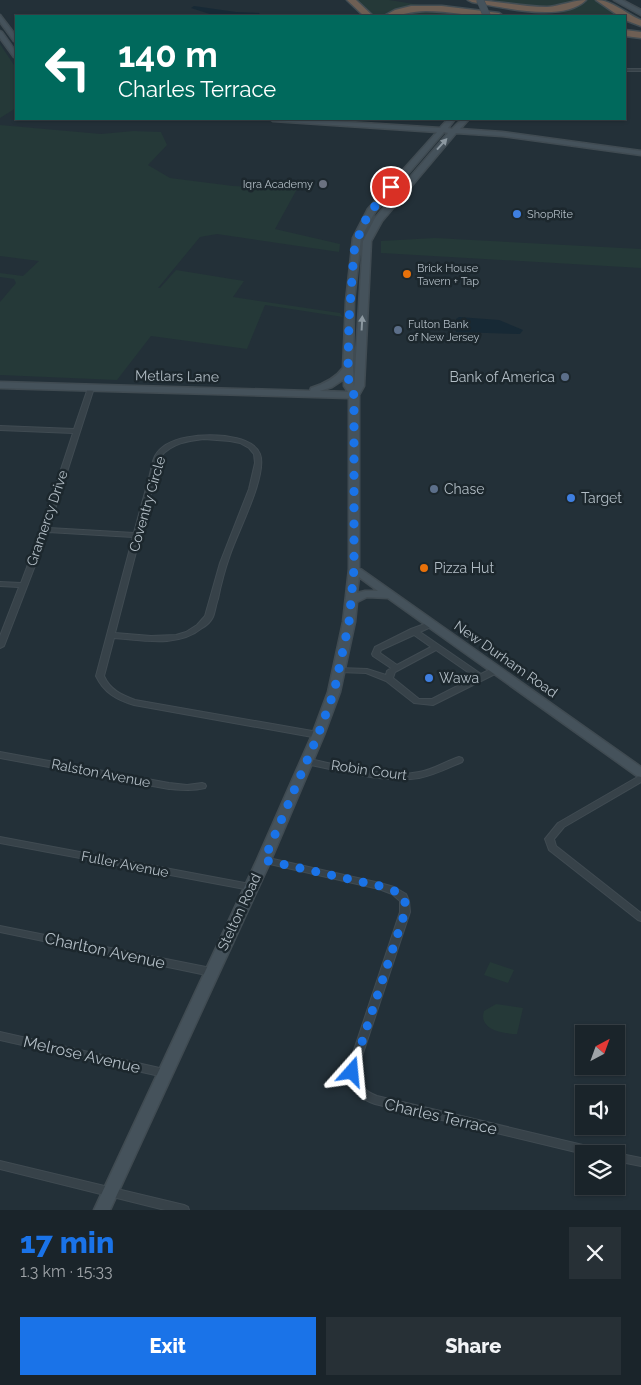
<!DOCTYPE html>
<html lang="en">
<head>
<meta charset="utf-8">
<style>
  :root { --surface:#1a242a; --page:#273036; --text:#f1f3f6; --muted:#9fa4a8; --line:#384147; --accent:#1a73e8 }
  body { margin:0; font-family:Raleway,sans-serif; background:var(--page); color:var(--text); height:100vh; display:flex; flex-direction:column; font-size:19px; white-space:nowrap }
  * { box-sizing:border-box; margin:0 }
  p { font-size:16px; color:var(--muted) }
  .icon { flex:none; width:28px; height:28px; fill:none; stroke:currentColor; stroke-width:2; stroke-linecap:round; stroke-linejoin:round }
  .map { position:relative; height:1210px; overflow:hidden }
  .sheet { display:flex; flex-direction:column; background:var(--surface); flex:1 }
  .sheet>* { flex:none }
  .hud { position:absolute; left:15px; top:15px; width:611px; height:105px; border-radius:0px; box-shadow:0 1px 4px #0004,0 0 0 1px var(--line); background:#00695c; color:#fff; overflow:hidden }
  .needle { width:32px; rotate:41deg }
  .controls { position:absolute; left:575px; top:1025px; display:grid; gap:10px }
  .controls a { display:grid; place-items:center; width:50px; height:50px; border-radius:0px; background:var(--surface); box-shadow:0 1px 4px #0004,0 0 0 1px var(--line); font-size:25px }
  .pin { position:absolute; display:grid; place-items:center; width:42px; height:42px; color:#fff; margin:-21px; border:2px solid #fff; border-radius:50%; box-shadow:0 1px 5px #0007 }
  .me { position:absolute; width:55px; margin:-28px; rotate:18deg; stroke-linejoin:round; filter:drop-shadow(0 0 4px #0008) }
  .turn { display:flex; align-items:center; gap:18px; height:105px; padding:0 20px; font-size:22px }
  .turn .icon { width:65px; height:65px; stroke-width:2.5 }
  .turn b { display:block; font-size:35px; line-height:42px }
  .round { display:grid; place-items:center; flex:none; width:52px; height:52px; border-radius:0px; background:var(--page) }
  .summary { display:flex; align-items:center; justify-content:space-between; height:85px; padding:0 20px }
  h1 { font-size:30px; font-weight:800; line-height:38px; color:var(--accent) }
  .action { display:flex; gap:10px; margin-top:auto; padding:10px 20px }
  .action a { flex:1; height:58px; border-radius:0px; background:var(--accent); color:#fff; font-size:20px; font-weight:800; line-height:58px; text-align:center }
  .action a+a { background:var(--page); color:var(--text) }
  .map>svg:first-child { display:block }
  .green { fill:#253938 }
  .water { fill:#172935 }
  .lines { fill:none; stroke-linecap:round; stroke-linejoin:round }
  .street-casing { stroke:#404b52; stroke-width:2 }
  .secondary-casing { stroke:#404b52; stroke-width:3 }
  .highway-casing { stroke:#424d53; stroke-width:3 }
  .street { fill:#374249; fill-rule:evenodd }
  .secondary { fill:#45525b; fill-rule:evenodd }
  .highway { fill:#6e5f54; fill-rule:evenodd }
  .secondary-bridge-casing { stroke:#404b52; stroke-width:8; stroke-linecap:butt }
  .secondary-bridge { stroke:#45525b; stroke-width:7 }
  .oneway { fill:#8c98a0 }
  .route { stroke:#1a73e8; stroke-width:9; stroke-dasharray:0 16.2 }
  .worship-dot { fill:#6b7280; stroke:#1c272d; stroke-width:2 }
  .shop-dot { fill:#3f7fe0; stroke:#1c272d; stroke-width:2 }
  .food-dot { fill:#e8710a; stroke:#1c272d; stroke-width:2 }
  .service-dot { fill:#5c6f8a; stroke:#1c272d; stroke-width:2 }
  .labels { text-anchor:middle; stroke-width:5; stroke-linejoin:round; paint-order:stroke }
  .far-poi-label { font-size:11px; fill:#b2bdc5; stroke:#1c272d; text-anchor:start }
  .street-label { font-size:14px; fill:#b2bdc5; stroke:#1c272d }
  .poi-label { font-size:14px; fill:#b2bdc5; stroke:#1c272d; text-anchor:start }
  .near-street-label { font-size:16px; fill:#b2bdc5; stroke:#1c272d }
</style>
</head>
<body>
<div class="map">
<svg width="641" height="1210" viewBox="0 0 641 1210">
  <rect width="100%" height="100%" fill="#233038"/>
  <path class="green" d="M 354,0 L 389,0 L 427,6 C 416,6 406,6 395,10 C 385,13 384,16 372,16 Z
    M 494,0 L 575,0 C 557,12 515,5 494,0 Z
    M 585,0 L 598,0 L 607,8 L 621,16 L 583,16 L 525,8 L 574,7 Z
    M 419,8 L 479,16 L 393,16 L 396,13 Z
    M 0,44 L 16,68 L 16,108 L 0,118 Z
    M 0,125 L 101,134 L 133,131 L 161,132 L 167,145 L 148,165 L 170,178 L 233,186 L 297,189 L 275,229 L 340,244 L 339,252 L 217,234 L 200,237 L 158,288 L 160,288 L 176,270 L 244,281 L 233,297 L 340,313 L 343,317 L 265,305 L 247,349 L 151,336 L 117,380 L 0,375 L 0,302 L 16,283 L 14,279 L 0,277 L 0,273 L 23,276 L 39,261 L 0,256 Z
    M 435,238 L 641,249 L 641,268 L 381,253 L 381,241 Z
    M 490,962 L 514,970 L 508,983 L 484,975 Z
    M 496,1004 L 523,1008 L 517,1034 C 504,1034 478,1030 484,1011 Z"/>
  <path class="water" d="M 194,6 L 236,12 L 260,13 L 256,16 L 216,16 L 191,8 Z
    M 459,317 L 499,320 L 523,330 L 520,334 L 456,332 L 456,319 Z"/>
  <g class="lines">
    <defs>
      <path id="street" d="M 625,69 L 641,69 L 641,71 L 625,71 Z
        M 91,386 L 94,388 L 49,528 L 134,533 C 139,514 144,496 149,478 C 151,471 152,462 155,456 C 166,435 205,434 225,436 C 237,438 255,441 260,454 C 268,475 237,533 230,555 C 225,569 221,584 218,599 C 216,604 215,612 213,617 C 211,621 206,626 202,628 C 178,648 142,640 114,638 L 104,676 C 110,690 122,695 135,700 L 318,732 L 322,735 L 321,737 L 318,738 L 134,705 C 117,700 104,693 96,676 L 133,537 L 48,532 L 4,646 L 0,648 L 0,636 L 19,587 L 0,586 L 0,582 L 21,583 L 41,530 L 73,433 L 0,430 L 0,426 L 74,429 L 88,388 ZM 204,439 L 230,441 L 240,443 L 249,448 L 254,454 L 255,463 L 249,489 L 220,563 L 205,616 L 197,625 L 186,632 L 176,635 L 151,636 L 115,633 L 161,456 C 173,443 187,441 204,439 Z
        M 430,622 L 433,622 L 434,624 L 433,626 L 420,632 L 481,674 L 493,668 L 499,668 L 500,670 L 499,672 L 433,705 L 414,703 L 386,681 L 366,673 L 339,672 L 335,670 L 339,668 L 367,669 L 386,675 L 387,671 L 391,668 L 373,656 L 372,654 L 375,647 L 411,629 ZM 414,635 L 431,647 L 397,665 L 380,653 L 381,650 ZM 436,650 L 475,677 L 432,699 L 419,699 L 393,678 L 395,672 Z
        M 0,752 L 169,783 L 187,785 L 202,783 L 205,784 L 206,786 L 205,788 C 193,791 182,790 169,789 L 0,758 Z
        M 459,757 L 462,758 L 463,760 L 462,762 C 448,768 434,775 419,778 C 385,784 339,770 305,764 L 302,763 L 301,761 L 302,759 L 305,758 C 339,765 385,779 419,772 C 433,770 446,761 459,757 Z
        M 641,775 L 641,782 L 564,827 L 554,839 L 556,846 L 641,913 L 641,921 L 638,920 L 549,850 L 545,839 L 558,823 Z
        M 0,837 L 250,884 L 253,885 L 255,887 L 253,889 L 250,890 L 0,843 Z
        M 264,857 L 380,883 L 394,887 L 406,894 L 409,901 L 410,912 L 357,1071 C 359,1086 363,1090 377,1096 L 604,1150 L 608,1151 L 609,1154 L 584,1154 L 375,1104 C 358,1098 350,1089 347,1071 L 400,912 L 400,901 L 392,894 L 379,889 L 261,862 L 260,860 L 261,858 Z
        M 0,926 L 211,968 L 214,969 L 216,972 L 214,975 L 211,976 L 0,932 Z
        M 0,1032 L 164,1069 L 168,1070 L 169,1073 L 168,1076 L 164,1077 L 0,1040 Z
        M 616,1153 L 641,1158 L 641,1166 L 616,1161 L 616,1154 L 613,1154 Z
        M 0,1161 L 184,1205 L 188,1207 L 189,1210 L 165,1210 L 0,1169 Z"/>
      <path id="secondary" d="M 614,0 L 622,0 L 641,10 L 641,15 Z
        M 0,15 L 16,36 L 16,42 L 14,41 L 0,22 Z
        M 0,31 L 2,32 L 16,52 L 16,58 L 14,57 L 0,38 Z
        M 270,119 L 302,119 L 440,128 L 448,119 L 455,119 L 448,128 L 452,129 L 462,119 L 469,119 L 460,129 L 502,132 L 641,151 L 641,155 L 502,136 L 456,133 L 382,221 L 371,241 L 364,386 L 359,395 L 359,568 L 641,767 L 641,777 L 637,776 L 388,598 L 367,597 L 357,602 L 355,622 L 340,692 L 324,735 L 271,860 L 110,1210 L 94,1210 L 257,860 L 312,735 L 328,692 L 343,622 L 349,569 L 349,398 L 0,388 L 0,382 L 310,391 L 311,388 C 324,384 335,379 343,368 L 346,301 L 353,238 L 368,209 L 437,132 L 273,121 ZM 444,132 L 448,133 L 375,218 L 363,241 L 354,387 L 353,368 L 354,301 L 361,238 L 375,212 ZM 344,379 L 344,386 L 348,392 L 320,391 L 332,387 ZM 359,577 L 378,591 L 365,591 L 357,593 Z"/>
      <path id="highway" d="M 347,0 L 356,0 L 373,16 L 364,16 Z
        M 468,0 C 495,0 521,7 547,7 C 561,6 573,0 586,0 C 563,23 502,7 472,2 Z
        M 596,0 C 612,0 626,14 641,20 L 641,26 L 625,20 L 625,16 L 619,16 Z
        M 411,6 L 442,6 L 499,13 L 503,16 C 477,18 452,11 426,11 C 411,11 398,17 384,16 L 395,10 Z
        M 625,30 L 641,32 L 641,38 L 625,36 Z"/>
    </defs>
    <use href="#street" class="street-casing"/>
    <use href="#secondary" class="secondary-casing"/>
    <use href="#highway" class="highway-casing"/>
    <use href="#street" class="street"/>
    <use href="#secondary" class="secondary"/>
    <use href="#highway" class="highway"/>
    <defs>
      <path id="secondary-bridge" d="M 480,0 L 487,16"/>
    </defs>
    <use href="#secondary-bridge" class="secondary-bridge-casing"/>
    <use href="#secondary-bridge" class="secondary-bridge"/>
  </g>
  <defs><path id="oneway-solid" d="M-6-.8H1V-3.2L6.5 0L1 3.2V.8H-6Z" transform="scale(1.25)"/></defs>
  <g class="oneway">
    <use href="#oneway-solid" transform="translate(442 144) rotate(-48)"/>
    <use href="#oneway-solid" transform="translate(362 323) rotate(-87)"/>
  </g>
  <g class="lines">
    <path class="route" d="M 352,1072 L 405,912 C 408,893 395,891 380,886 L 264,860 L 318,735 L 334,692 L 349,622 L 354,569 L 354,395 L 349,386 L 348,368 L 349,320 L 354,251 L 362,226 L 371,211 L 391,187"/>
  </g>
  <circle class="worship-dot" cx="323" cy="184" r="5"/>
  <g class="shop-dot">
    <circle cx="517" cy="214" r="5"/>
    <circle cx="571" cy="498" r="5"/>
    <circle cx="429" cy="678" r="5"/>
  </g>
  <g class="food-dot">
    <circle cx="407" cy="274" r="5"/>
    <circle cx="424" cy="568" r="5"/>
  </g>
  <g class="service-dot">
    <circle cx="398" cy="330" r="5"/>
    <circle cx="565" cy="377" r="5"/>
    <circle cx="434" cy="489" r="5"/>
  </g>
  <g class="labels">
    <g class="far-poi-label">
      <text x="313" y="188" text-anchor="end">Iqra Academy</text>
      <text x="527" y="218">ShopRite</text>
      <text x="417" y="272">Brick House<tspan x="417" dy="13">Tavern + Tap</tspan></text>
      <text x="408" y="328">Fulton Bank<tspan x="408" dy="13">of New Jersey</tspan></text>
    </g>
    <g class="street-label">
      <text transform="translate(177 376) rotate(1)" y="5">Metlars Lane</text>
      <text transform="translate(147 504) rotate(-74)" y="5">Coventry Circle</text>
      <text transform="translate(47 518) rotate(-71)" y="5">Gramercy Drive</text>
      <text transform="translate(506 659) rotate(35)" y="5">New Durham Road</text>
      <text transform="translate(369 770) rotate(8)" y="5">Robin Court</text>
      <text transform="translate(101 773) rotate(11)" y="5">Ralston Avenue</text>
      <text transform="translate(125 864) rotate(11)" y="5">Fuller Avenue</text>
      <text transform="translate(239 912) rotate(-65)" y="5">Stelton Road</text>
    </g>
    <g class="poi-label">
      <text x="555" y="382" text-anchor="end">Bank of America</text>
      <text x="444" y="494">Chase</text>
      <text x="581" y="503">Target</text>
      <text x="434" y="573">Pizza Hut</text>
      <text x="439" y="683">Wawa</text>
    </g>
    <g class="near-street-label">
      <text transform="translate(105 950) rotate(12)" y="6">Charlton Avenue</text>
      <text transform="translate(82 1054) rotate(13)" y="6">Melrose Avenue</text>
      <text transform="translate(441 1116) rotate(13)" y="6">Charles Terrace</text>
    </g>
  </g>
</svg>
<div class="controls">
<a><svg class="needle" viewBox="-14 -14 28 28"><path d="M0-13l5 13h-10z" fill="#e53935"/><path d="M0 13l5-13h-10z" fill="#9fa4a8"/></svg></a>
<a><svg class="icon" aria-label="sound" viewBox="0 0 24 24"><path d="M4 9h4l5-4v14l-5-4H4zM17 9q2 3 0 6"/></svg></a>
<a><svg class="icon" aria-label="layers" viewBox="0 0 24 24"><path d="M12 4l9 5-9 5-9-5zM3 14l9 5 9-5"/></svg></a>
</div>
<div class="pin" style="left:391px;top:187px;background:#d93025"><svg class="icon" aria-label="arrive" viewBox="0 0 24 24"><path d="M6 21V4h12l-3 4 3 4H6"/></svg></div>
<svg class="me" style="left:352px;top:1072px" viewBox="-20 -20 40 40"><path d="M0-17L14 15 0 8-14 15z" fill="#1a73e8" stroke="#fff" stroke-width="4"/></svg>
<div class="hud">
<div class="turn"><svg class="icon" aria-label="left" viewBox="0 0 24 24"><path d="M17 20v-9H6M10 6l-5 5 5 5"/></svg><div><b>140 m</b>Charles Terrace</div></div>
</div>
</div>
<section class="sheet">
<div class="summary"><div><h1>17 min</h1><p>1.3 km · 15:33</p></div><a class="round"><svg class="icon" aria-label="close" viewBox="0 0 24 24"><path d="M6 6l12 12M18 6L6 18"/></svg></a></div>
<div class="action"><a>Exit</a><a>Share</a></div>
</section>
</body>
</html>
